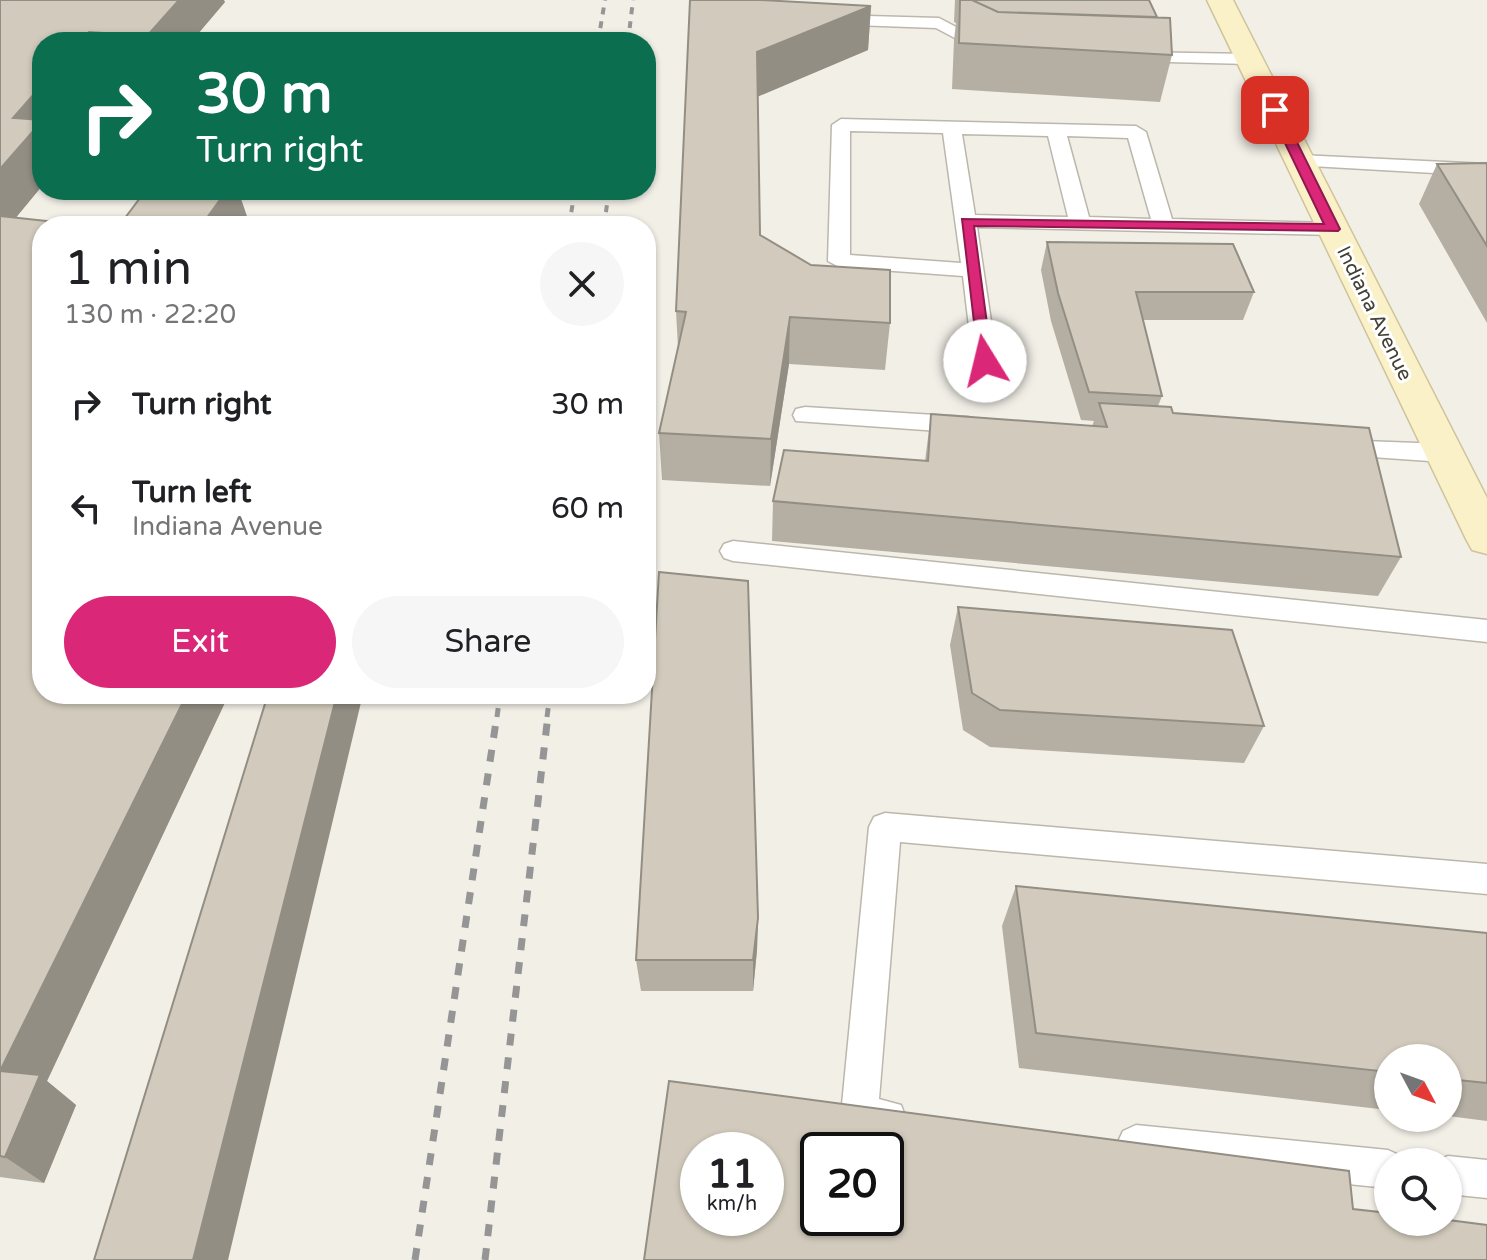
<!DOCTYPE html>
<html lang="en">
<head>
<meta charset="utf-8">
<style>
  :root { --surface:#fff; --page:#f6f6f6; --text:#202124; --muted:#757577; --accent:#db2777 }
  body { margin:0; font-family:"Varela Round",sans-serif; background:var(--page); color:var(--text); height:100vh; display:flex; flex-direction:column; font-size:30px; white-space:nowrap }
  * { box-sizing:border-box; margin:0 }
  p { font-size:26px; color:var(--muted) }
  .icon { flex:none; width:44px; height:44px; fill:none; stroke:currentColor; stroke-width:2; stroke-linecap:round; stroke-linejoin:round }
  .map { position:relative; flex:1; overflow:hidden }
  .drawer { position:absolute; left:32px; top:216px; width:624px; height:488px; display:flex; flex-direction:column; background:var(--surface); border-radius:32px; box-shadow:0 2px 6px #0004 }
  .drawer>* { flex:none }
  .banner { position:absolute; left:32px; top:32px; width:624px; height:168px; border-radius:32px; box-shadow:0 2px 6px #0004; background:#0b6e4f; color:#fff; overflow:hidden }
  .needle { width:52px; rotate:131deg }
  .buttons { position:absolute; left:1374px; top:1044px; display:grid; gap:16px }
  .buttons a { display:grid; place-items:center; width:88px; height:88px; border-radius:50%; background:var(--surface); box-shadow:0 2px 6px #0004; font-size:40px }
  .speed { position:absolute; left:680px; top:1132px; display:flex; gap:16px; font-size:40px; font-weight:700; text-align:center }
  .speed>* { display:grid; place-content:center; width:104px; height:104px; border-radius:50%; background:var(--surface); box-shadow:0 2px 6px #0004; line-height:1 }
  .speed small { font-size:20px; font-weight:400 }
  .speed .limit { border:4px solid #111; border-radius:12px; background:#fff; color:#111 }
  .pin { position:absolute; display:grid; place-items:center; width:68px; height:68px; color:#fff; margin:-34px; border-radius:16px; box-shadow:0 4px 12px #0006 }
  .me { position:absolute; width:88px; margin:-44px; rotate:351deg; stroke-linejoin:round; filter:drop-shadow(0 0 6px #0008) }
  .turn { display:flex; align-items:center; gap:28px; height:168px; padding:0 32px; font-size:36px }
  .turn .icon { width:104px; height:104px; stroke-width:2.5 }
  .turn b { display:block; font-size:56px; line-height:68px }
  .round { display:grid; place-items:center; flex:none; width:84px; height:84px; border-radius:42px; background:var(--page) }
  .headline { display:flex; align-items:center; justify-content:space-between; height:136px; padding:0 32px }
  h1 { font-size:48px; font-weight:600; line-height:60px }
  .primary-button { display:flex; gap:16px; margin-top:auto; padding:16px 32px }
  .primary-button a { flex:1; height:92px; border-radius:48px; background:var(--accent); color:#fff; font-size:32px; font-weight:600; line-height:92px; text-align:center }
  .primary-button a+a { background:var(--page); color:var(--text) }
  ul { padding:0; list-style:none }
  li { display:flex; align-items:center; gap:24px; height:104px; padding:0 32px }
  li div { flex:1 }
  li b { display:block; font-size:30px }
  li em { font-style:normal }
  .map>svg:first-child { display:block }
  .lines { fill:none; stroke-linecap:round; stroke-linejoin:round }
  .service-casing { stroke:#bcb7aa; stroke-width:3 }
  .secondary-casing { stroke:#cec49a; stroke-width:3 }
  .service { fill:#fff; fill-rule:evenodd }
  .secondary { fill:#faf1c9; fill-rule:evenodd }
  .rail-far2 { stroke:#959595; stroke-width:4; stroke-dasharray:7 7; stroke-linecap:butt }
  .rail-far1 { stroke:#959595; stroke-width:5; stroke-dasharray:9 9; stroke-linecap:butt }
  .rail { stroke:#959595; stroke-width:7; stroke-dasharray:12 12; stroke-linecap:butt }
  .wall { fill:#b5afa3 }
  .shaded-wall { fill:#938e84 }
  .building { fill:#d2cbbd; stroke:#938e84; stroke-width:2; fill-rule:evenodd }
  .route { fill:#db2777; stroke:#8e194d; stroke-width:2 }
  .labels { text-anchor:middle; stroke-width:6; stroke-linejoin:round; paint-order:stroke }
  .far-street-label { font-size:20px; fill:#444036; stroke:#fff }
</style>
</head>
<body>
<div class="map">
<svg width="1487" height="1260" viewBox="0 0 1487 1260">
  <rect width="100%" height="100%" fill="#f2efe7"/>
  <g class="lines">
    <defs>
      <path id="service" d="M 833,15 L 939,18 L 998,49 L 995,53 L 983,53 L 936,28 L 827,24 L 824,20 Z
        M 1134,52 L 1249,54 L 1258,59 L 1249,64 L 1128,61 L 1125,57 L 1128,53 Z
        M 841,119 L 1136,126 L 1146,132 L 1172,219 L 1333,223 L 1343,229 L 1333,235 L 977,227 L 997,361 L 993,366 L 977,366 L 973,361 L 963,276 L 839,267 L 828,261 L 832,125 ZM 850,131 L 943,133 L 961,263 L 850,255 ZM 962,134 L 1048,136 L 1068,217 L 975,215 ZM 1067,136 L 1128,138 L 1151,219 L 1089,217 Z
        M 1300,155 L 1487,164 L 1487,176 L 1293,165 L 1290,161 Z
        M 805,407 L 968,417 L 977,419 L 980,425 L 977,431 L 968,433 L 796,421 L 793,415 L 796,409 Z
        M 1337,440 L 1444,444 L 1453,447 L 1456,453 L 1453,459 L 1444,462 L 1328,454 L 1325,448 L 1328,442 Z
        M 733,541 L 1487,620 L 1487,642 L 733,561 L 724,558 L 720,551 L 724,544 Z
        M 885,813 L 1487,864 L 1487,894 L 900,842 L 879,1099 L 901,1105 L 906,1118 L 901,1131 C 883,1139 864,1136 846,1128 L 841,1115 L 869,827 L 874,817 Z
        M 1136,1125 L 1388,1150 L 1401,1156 L 1404,1162 L 1388,1162 L 1388,1188 L 1136,1163 L 1123,1157 L 1117,1144 L 1123,1131 Z
        M 1448,1156 L 1487,1160 L 1487,1198 L 1448,1194 L 1448,1162 L 1434,1162 Z"/>
      <path id="secondary" d="M 1207,0 L 1233,0 L 1487,498 L 1487,554 L 1472,550 L 1466,539 Z"/>
    </defs>
    <use href="#service" class="service-casing"/>
    <use href="#secondary" class="secondary-casing"/>
    <use href="#service" class="service"/>
    <use href="#secondary" class="secondary"/>
    <path class="rail-far2" d="M 598,42 L 605,0
      M 628,42 L 633,0
      M 569,226 L 575,190
      M 604,226 L 609,190"/>
    <path class="rail-far1" d="M 497,717 L 500,694
      M 547,717 L 550,694"/>
    <path class="rail" d="M 415,1260 L 497,715
      M 485,1260 L 548,715"/>
  </g>
  <path class="wall" d="M 0,0 L 225,2 L 191,42 L 42,42 L 42,186 L 16,217 L 42,694 L 229,694 L 47,1081 L 76,1105 L 44,1183 L 0,1177 Z
    M 690,0 L 871,6 L 868,50 L 758,96 L 760,235 L 890,323 L 885,370 L 789,364 L 770,486 L 662,480 L 659,433 L 678,348 L 676,311 Z
    M 955,0 L 1149,0 L 1172,55 L 1160,102 L 952,89 L 954,40 L 956,23 L 954,22 Z
    M 1487,163 L 1487,323 L 1419,204 L 1437,164 Z
    M 1047,242 L 1254,292 L 1243,320 L 1143,320 L 1162,396 L 1158,406 L 1173,413 L 1401,557 L 1378,596 L 772,541 L 773,501 L 925,461 L 931,414 L 1092,426 L 1094,421 L 1081,420 L 1051,321 L 1041,270 Z
    M 958,607 L 1264,726 L 1244,763 L 990,747 L 963,730 L 950,645 Z
    M 1016,886 L 1487,933 L 1487,1121 L 1448,1116 L 1448,1058 L 1388,1058 L 1388,1110 L 1019,1068 L 1002,926 Z
    M 758,918 L 757,950 L 753,991 L 641,991 L 636,960 Z"/>
  <path class="shaded-wall" d="M 179,0 L 224,0 L 225,2 L 191,42 L 149,42 L 147,36 Z
    M 871,6 L 868,50 L 757,97 L 757,52 Z
    M 89,32 L 93,42 L 81,42 Z
    M 42,85 L 42,186 L 0,237 L 0,169 L 13,118 Z
    M 227,190 L 238,190 L 249,222 L 246,226 L 201,226 Z
    M 790,317 L 789,364 L 770,486 L 771,439 Z
    M 187,694 L 229,694 L 47,1081 L 76,1105 L 44,1183 L 5,1157 L 0,1071 Z
    M 337,694 L 363,694 L 228,1260 L 193,1260 Z
    M 758,918 L 757,950 L 753,991 L 753,960 Z"/>
  <path class="building" d="M 0,0 L 179,0 L 147,36 L 89,32 L 81,42 L 42,42 L 42,85 L 13,118 L 42,120 L 42,121 L 0,169 Z
    M 690,0 L 761,0 L 871,6 L 757,52 L 760,235 L 811,265 L 890,270 L 890,323 L 790,317 L 771,439 L 659,433 L 686,312 L 676,311 Z
    M 960,0 L 972,0 L 998,12 L 1170,18 L 1172,55 L 959,43 Z
    M 972,0 L 1149,0 L 1157,17 L 998,12 Z
    M 1487,163 L 1487,246 L 1437,164 Z
    M 146,190 L 227,190 L 201,226 L 119,226 Z
    M 0,216 L 93,226 L 42,226 L 42,694 L 187,694 L 0,1071 L 40,1075 L 5,1157 L 0,1156 Z
    M 1047,242 L 1233,244 L 1254,292 L 1136,292 L 1162,396 L 1089,392 L 1058,293 Z
    M 1099,403 L 1171,407 L 1173,413 L 1369,428 L 1401,557 L 773,501 L 784,450 L 928,461 L 931,414 L 1107,427 Z
    M 659,572 L 748,581 L 758,918 L 753,960 L 636,960 Z
    M 958,607 L 1232,630 L 1264,726 L 1000,710 L 972,693 Z
    M 268,694 L 337,694 L 193,1260 L 94,1260 Z
    M 1016,886 L 1487,933 L 1487,1083 L 1448,1079 L 1448,1058 L 1388,1058 L 1388,1072 L 1036,1033 Z
    M 669,1081 L 1349,1171 L 1353,1209 L 1388,1213 L 1388,1222 L 1448,1222 L 1448,1220 L 1487,1225 L 1487,1260 L 644,1260 ZM 698,1150 L 766,1150 L 766,1218 L 698,1218 ZM 818,1150 L 886,1150 L 886,1218 L 818,1218 Z"/>
  <path class="route" d="M 1270,108 L 1281,110 L 1340,229 L 1338,231 L 974,226 L 992,361 L 990,365 L 979,365 L 962,219 L 1324,224 L 1269,110 Z"/>
  <g class="labels">
    <g class="far-street-label">
      <text transform="translate(1375 313) rotate(64)" y="7">Indiana Avenue</text>
    </g>
  </g>
</svg>
<div class="buttons">
<a><svg class="needle" viewBox="-14 -14 28 28"><path d="M0-13l5 13h-10z" fill="#e53935"/><path d="M0 13l5-13h-10z" fill="#757577"/></svg></a>
<a><svg class="icon" aria-label="search" viewBox="0 0 24 24"><circle cx="10" cy="10" r="6"/><path d="M15 15l6 6"/></svg></a>
</div>
<div class="speed"><div>11<small>km/h</small></div><div class="limit">20</div></div>
<div class="pin" style="left:1275px;top:110px;background:#d93025"><svg class="icon" aria-label="arrive" viewBox="0 0 24 24"><path d="M6 21V4h12l-3 4 3 4H6"/></svg></div>
<svg class="me" style="left:985px;top:361px" viewBox="-20 -20 40 40"><circle r="19" fill="#fff"/><path d="M0-13L10 11 0 6-10 11z" fill="#db2777"/></svg>
<div class="banner">
<div class="turn"><svg class="icon" aria-label="right" viewBox="0 0 24 24"><path d="M7 20v-9h11M14 6l5 5-5 5"/></svg><div><b>30 m</b>Turn right</div></div>
</div>
<section class="drawer">
<div class="headline"><div><h1>1 min</h1><p>130 m · 22:20</p></div><a class="round"><svg class="icon" aria-label="close" viewBox="0 0 24 24"><path d="M6 6l12 12M18 6L6 18"/></svg></a></div>
<ul>
<li><svg class="icon" aria-label="right" viewBox="0 0 24 24"><path d="M7 20v-9h11M14 6l5 5-5 5"/></svg><div><b>Turn right</b></div><em>30 m</em></li>
<li><svg class="icon" aria-label="left" viewBox="0 0 24 24"><path d="M17 20v-9H6M10 6l-5 5 5 5"/></svg><div><b>Turn left</b><p>Indiana Avenue</p></div><em>60 m</em></li>
</ul>
<div class="primary-button"><a>Exit</a><a>Share</a></div>
</section>
</div>
</body>
</html>
